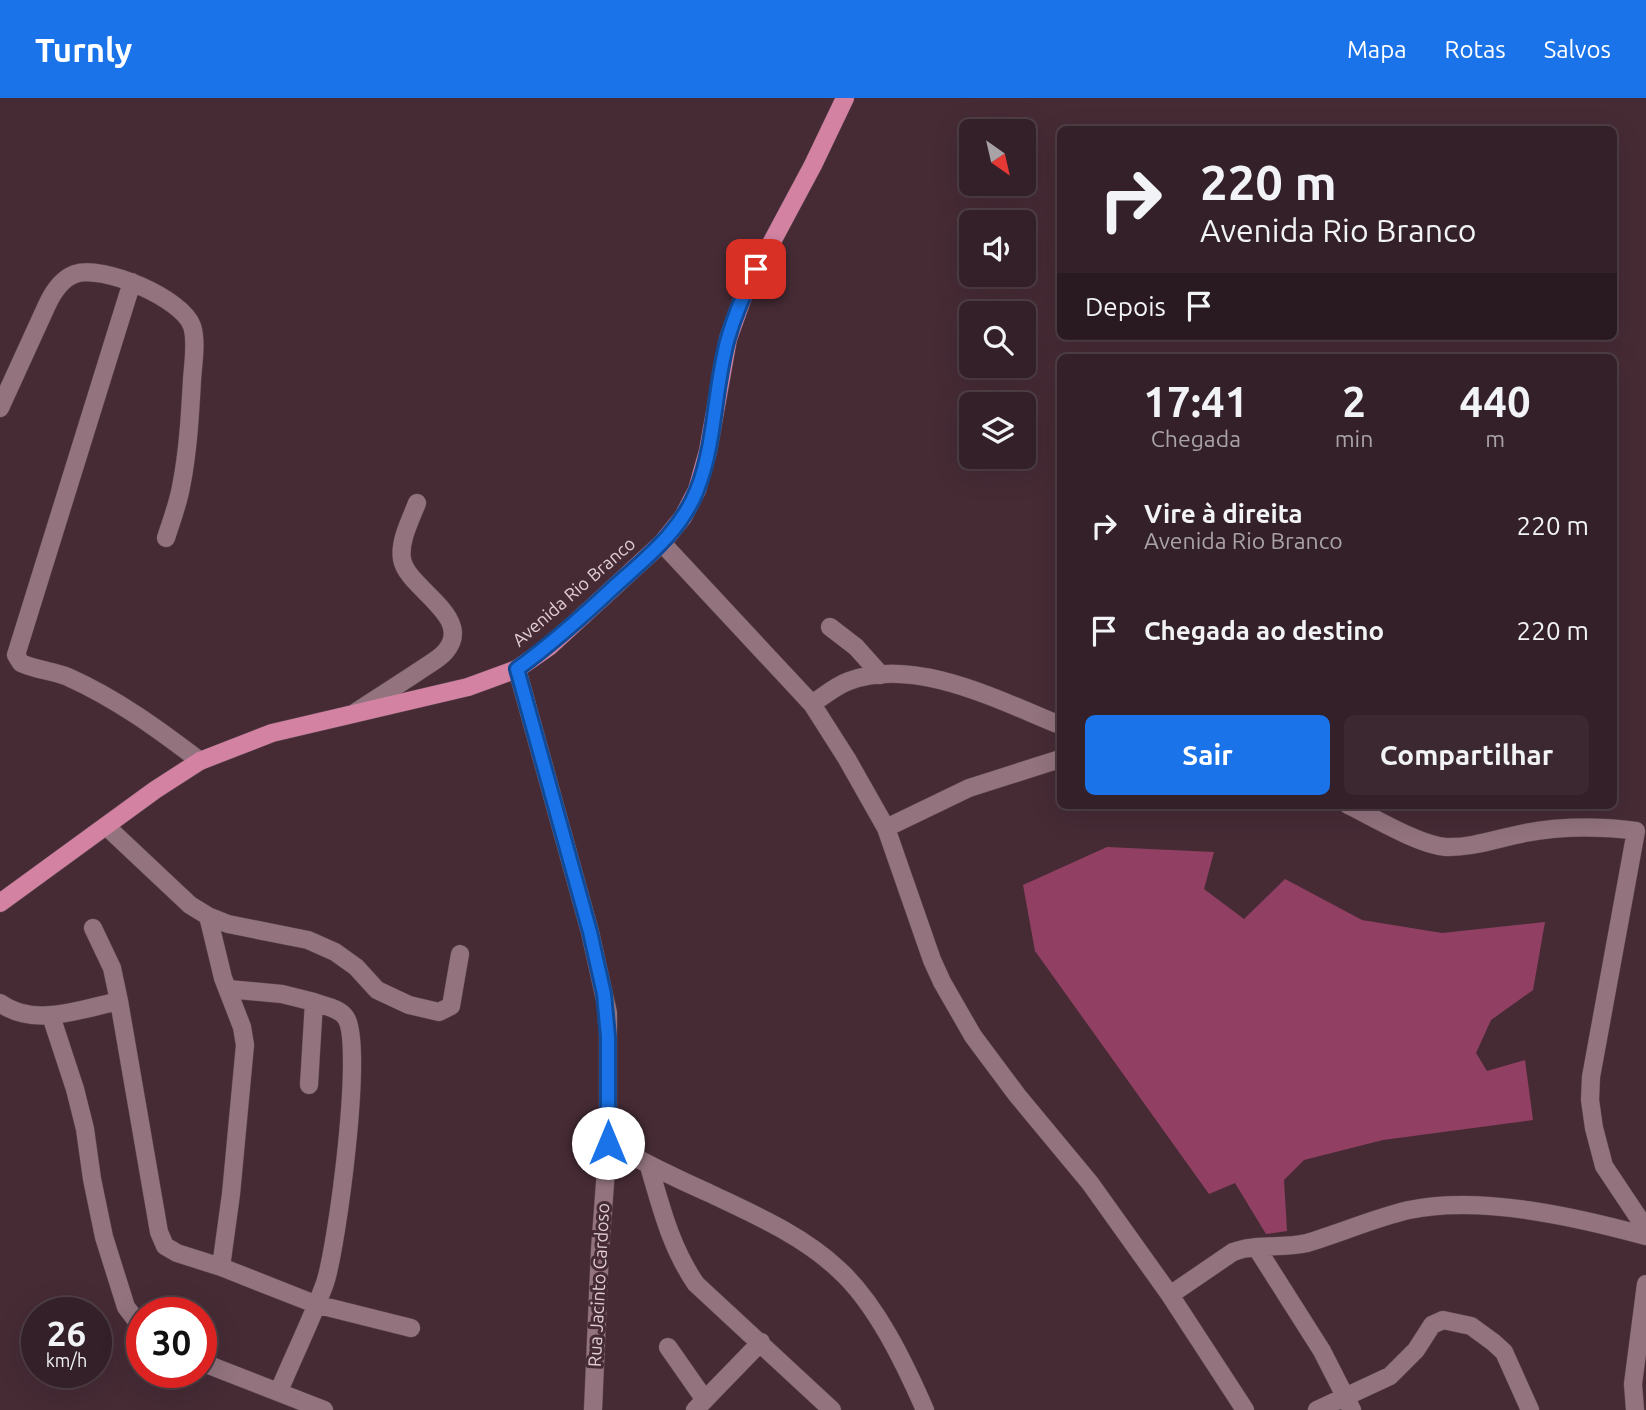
<!DOCTYPE html>
<html lang="pt">
<head>
<meta charset="utf-8">
<style>
  :root { --surface:#342028; --page:#3c2830; --text:#f1f3f6; --muted:#a9a3a8; --line:#4e3e45; --accent:#1a73e8 }
  body { margin:0; font-family:Ubuntu,sans-serif; background:var(--page); color:var(--text); height:100vh; display:flex; flex-direction:column; font-size:26px; white-space:nowrap }
  * { box-sizing:border-box; margin:0 }
  p { font-size:23px; color:var(--muted) }
  .icon { flex:none; width:38px; height:38px; fill:none; stroke:currentColor; stroke-width:2; stroke-linecap:round; stroke-linejoin:round }
  .map { position:relative; flex:1; overflow:hidden }
  .drawer { position:absolute; left:1057px; top:256px; width:560px; height:455px; display:flex; flex-direction:column; background:var(--surface); border-radius:10px; box-shadow:0 7px 28px #0002,0 0 0 2px var(--line) }
  .drawer>* { flex:none }
  .hud { position:absolute; left:1057px; top:28px; width:560px; height:214px; border-radius:10px; box-shadow:0 7px 28px #0002,0 0 0 2px var(--line); background:#342028; color:var(--text); overflow:hidden }
  .needle { width:46px; rotate:146deg }
  .buttons { position:absolute; left:959px; top:21px; display:grid; gap:14px }
  .buttons a { display:grid; place-items:center; width:77px; height:77px; border-radius:10px; background:var(--surface); box-shadow:0 7px 28px #0002,0 0 0 2px var(--line); font-size:35px }
  .speed { position:absolute; left:21px; top:1199px; display:flex; gap:14px; font-size:35px; font-weight:700; text-align:center }
  .speed>* { display:grid; place-content:center; width:91px; height:91px; border-radius:50%; background:var(--surface); box-shadow:0 7px 28px #0002,0 0 0 2px var(--line); line-height:1 }
  .speed small { font-size:18px; font-weight:400 }
  .speed .limit { border:10px solid #d22; background:#fff; color:#111 }
  .pin { position:absolute; display:grid; place-items:center; width:60px; height:60px; color:#fff; margin:-30px; border-radius:14px; box-shadow:0 4px 10px #0006 }
  .me { position:absolute; width:77px; margin:-38px; rotate:0deg; stroke-linejoin:round; filter:drop-shadow(0 0 5px #0008) }
  .turn { display:flex; align-items:center; gap:24px; height:147px; padding:0 28px; font-size:32px }
  .turn .icon { width:91px; height:91px; stroke-width:2.5 }
  .turn b { display:block; font-size:49px; line-height:60px }
  .then { display:flex; align-items:center; height:66px; padding:0 28px; background:#0003; gap:14px; font-size:26px }
  .eta { display:flex; justify-content:space-evenly; align-items:center; height:119px; text-align:center }
  .eta b { font-size:42px; font-weight:700; line-height:49px }
  .primary-button { display:flex; gap:14px; margin-top:auto; padding:14px 28px }
  .primary-button a { flex:1; height:80px; border-radius:10px; background:var(--accent); color:#fff; font-size:28px; font-weight:700; line-height:80px; text-align:center }
  .primary-button a+a { background:var(--page); color:var(--text) }
  ul { padding:0; list-style:none }
  li { display:flex; align-items:center; gap:21px; height:105px; padding:0 28px }
  li div { flex:1 }
  li b { display:block; font-size:26px }
  li em { font-style:normal }
  header { display:flex; align-items:center; gap:42px; box-sizing:border-box; height:98px; padding:0 35px; background:var(--accent); color:#fff }
  header strong { font-size:33px }
  nav { display:flex; gap:38px; margin-inline-start:auto; font-size:24px }
  .map>svg:first-child { display:block }
  .forest { fill:#914063 }
  .lines { fill:none; stroke-linecap:round; stroke-linejoin:round }
  .street-casing { stroke:#5e4750; stroke-width:19 }
  .primary-casing { stroke:#5e4750; stroke-width:19 }
  .street { stroke:#92737e; stroke-width:18 }
  .primary { stroke:#d382a2; stroke-width:18 }
  .route-casing { stroke:#114b97; stroke-width:18 }
  .route { stroke:#1a73e8; stroke-width:12 }
  .labels { text-anchor:middle; stroke-width:6; stroke-linejoin:round; paint-order:stroke }
  .street-label { font-size:18px; fill:#e0ced4; stroke:#462b35 }
</style>
</head>
<body>
<header>
<strong>Turnly</strong>
<nav><a>Mapa</a><a>Rotas</a><a>Salvos</a></nav>
</header>
<div class="map">
<svg width="1646" height="1312" viewBox="0 0 1646 1312">
  <rect width="100%" height="100%" fill="#462b35"/>
  <path class="forest" d="M 1107,749 L 1214,754 L 1204,791 L 1244,821 L 1285,781 L 1362,822 L 1442,835 L 1545,824 L 1533,892 L 1491,922 L 1476,955 L 1487,973 L 1525,962 L 1533,1022 L 1383,1042 L 1304,1062 L 1284,1082 L 1287,1133 L 1266,1136 L 1235,1085 L 1209,1096 L 1035,853 L 1023,787 Z"/>
  <g class="lines">
    <defs>
      <path id="street" d="M 132,184 L 16,557 L 21,565 C 36,572 53,573 68,579 C 117,601 158,631 200,663
        M 0,310 L 47,207 C 53,194 61,181 75,176 C 102,166 182,200 192,228 C 197,243 193,266 192,282 C 190,318 188,354 181,389 C 178,406 171,424 166,440
        M 662,445 L 812,606 L 847,661 L 886,730 L 932,862 L 942,884 L 973,938 L 1017,997 L 1090,1085 L 1170,1197 L 1245,1312
        M 830,529 L 856,549 L 881,577
        M 517,571 L 590,834 L 608,915 L 608,1045 L 600,1152 L 593,1312
        M 812,606 C 824,598 835,588 849,583 C 915,558 1000,603 1060,627
        M 356,614 C 377,600 398,587 419,573 C 427,567 438,562 445,554 C 476,519 406,490 402,461 C 399,443 411,421 417,405
        M 1348,707 C 1373,719 1419,747 1446,749 C 1472,750 1499,740 1525,735 C 1563,728 1598,728 1636,733 L 1591,979 L 1590,1002 L 1594,1030 L 1604,1068 L 1646,1131
        M 106,728 L 190,807 L 208,818 L 228,826 L 308,842 L 335,854 L 356,869 L 377,892 L 409,907 L 439,914 L 451,908 L 460,856
        M 886,730 L 969,690 L 1060,661
        M 208,818 L 223,880 L 242,929 L 245,947 L 231,1096 L 221,1169
        M 228,891 L 282,896 L 314,904 L 309,987
        M 119,903 L 159,1134 L 165,1148 L 177,1155 L 221,1169 L 315,1206 L 411,1230
        M 0,905 C 34,930 81,911 119,903 L 112,870 L 93,830
        M 51,918 L 75,991 L 85,1031 L 92,1081 L 104,1139 L 126,1209 L 142,1230
        M 608,1045 C 641,1063 675,1080 709,1095 C 753,1116 802,1137 838,1171 C 876,1205 905,1266 925,1312
        M 649,1068 C 661,1109 671,1150 696,1186 L 832,1312
        M 1256,1149 L 1322,1253 L 1352,1312
        M 1170,1197 L 1233,1154 C 1257,1145 1283,1151 1307,1145 C 1341,1135 1374,1120 1409,1112 C 1481,1097 1576,1119 1646,1138
        M 668,1249 L 705,1302
        M 201,1264 L 324,1312
        M 279,1293 C 294,1257 312,1221 325,1185 C 337,1149 364,947 346,920 C 340,910 324,908 314,904
        M 695,1312 L 761,1244
        M 1317,1312 L 1390,1278 L 1416,1252 L 1432,1227 L 1443,1222 L 1471,1228 L 1493,1244 L 1504,1254 L 1530,1312
        M 1635,1312 L 1633,1286 L 1646,1186"/>
      <path id="primary" d="M 0,805 L 155,692 L 200,663 L 272,635 L 468,589 L 517,571 L 550,548 L 662,445 L 683,419 L 697,392 L 708,353 L 728,241 L 744,196 L 813,67 L 845,0"/>
    </defs>
    <use href="#street" class="street-casing"/>
    <use href="#primary" class="primary-casing"/>
    <use href="#street" class="street"/>
    <use href="#primary" class="primary"/>
  </g>
  <g class="lines">
    <defs>
      <path id="route" d="M 608,1045 L 608,939 L 604,896 L 590,834 L 517,571 C 552,546 583,518 615,488 C 646,460 681,433 697,392 C 716,344 714,290 728,240 C 735,216 745,193 756,171"/>
    </defs>
    <use href="#route" class="route-casing"/>
    <use href="#route" class="route"/>
  </g>
  <g class="labels">
    <g class="street-label">
      <text transform="translate(574 494) rotate(-41)" y="6">Avenida Rio Branco</text>
      <text transform="translate(599 1187) rotate(-87)" y="6">Rua Jacinto Cardoso</text>
    </g>
  </g>
</svg>
<div class="buttons">
<a><svg class="needle" viewBox="-14 -14 28 28"><path d="M0-13l5 13h-10z" fill="#e53935"/><path d="M0 13l5-13h-10z" fill="#a9a3a8"/></svg></a>
<a><svg class="icon" aria-label="sound" viewBox="0 0 24 24"><path d="M4 9h4l5-4v14l-5-4H4zM17 9q2 3 0 6"/></svg></a>
<a><svg class="icon" aria-label="search" viewBox="0 0 24 24"><circle cx="10" cy="10" r="6"/><path d="M15 15l6 6"/></svg></a>
<a><svg class="icon" aria-label="layers" viewBox="0 0 24 24"><path d="M12 4l9 5-9 5-9-5zM3 14l9 5 9-5"/></svg></a>
</div>
<div class="speed"><div>26<small>km/h</small></div><div class="limit">30</div></div>
<div class="pin" style="left:756px;top:171px;background:#d93025"><svg class="icon" aria-label="arrive" viewBox="0 0 24 24"><path d="M6 21V4h12l-3 4 3 4H6"/></svg></div>
<svg class="me" style="left:608px;top:1045px" viewBox="-20 -20 40 40"><circle r="19" fill="#fff"/><path d="M0-13L10 11 0 6-10 11z" fill="#1a73e8"/></svg>
<div class="hud">
<div class="turn"><svg class="icon" aria-label="right" viewBox="0 0 24 24"><path d="M7 20v-9h11M14 6l5 5-5 5"/></svg><div><b>220 m</b>Avenida Rio Branco</div></div>
<div class="then">Depois<svg class="icon" aria-label="arrive" viewBox="0 0 24 24"><path d="M6 21V4h12l-3 4 3 4H6"/></svg></div>
</div>
<section class="drawer">
<div class="eta">
<div><b>17:41</b><p>Chegada</p></div>
<div><b>2</b><p>min</p></div>
<div><b>440</b><p>m</p></div>
</div>
<ul>
<li><svg class="icon" aria-label="right" viewBox="0 0 24 24"><path d="M7 20v-9h11M14 6l5 5-5 5"/></svg><div><b>Vire à direita</b><p>Avenida Rio Branco</p></div><em>220 m</em></li>
<li><svg class="icon" aria-label="arrive" viewBox="0 0 24 24"><path d="M6 21V4h12l-3 4 3 4H6"/></svg><div><b>Chegada ao destino</b></div><em>220 m</em></li>
</ul>
<div class="primary-button"><a>Sair</a><a>Compartilhar</a></div>
</section>
</div>
</body>
</html>
